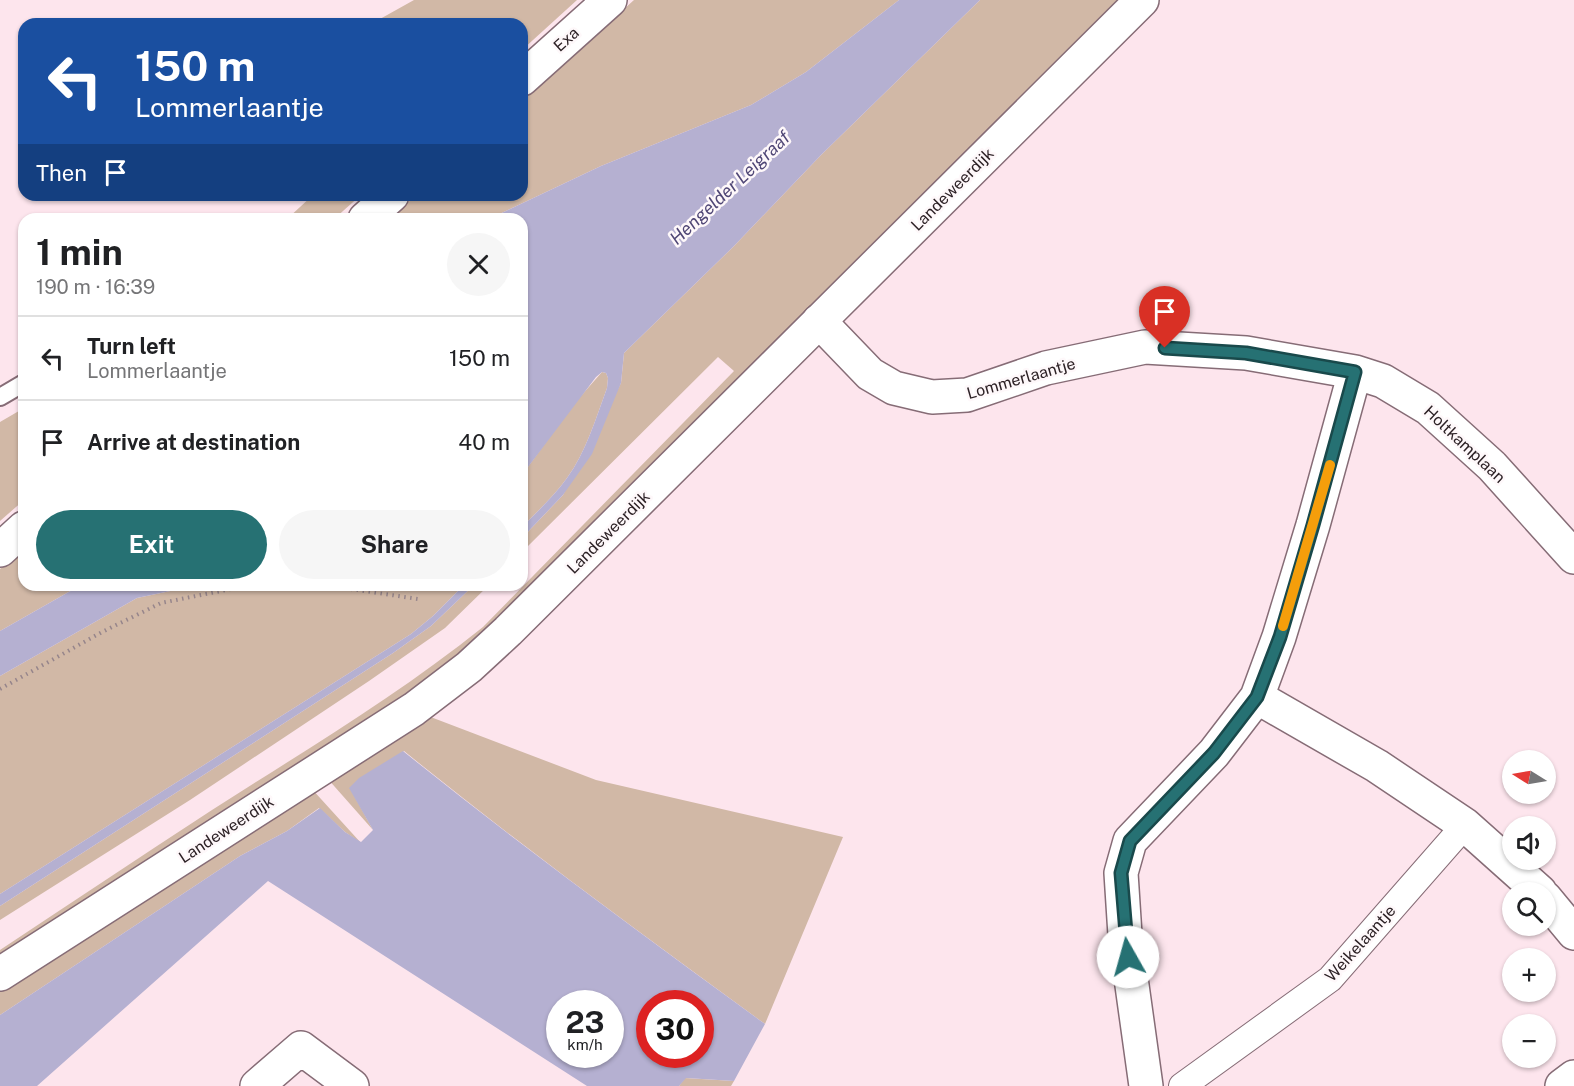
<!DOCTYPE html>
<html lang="en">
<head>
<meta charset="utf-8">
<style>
  :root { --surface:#fff; --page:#f6f6f6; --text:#202124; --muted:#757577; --line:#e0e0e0; --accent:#267173 }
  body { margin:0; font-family:"Public Sans",sans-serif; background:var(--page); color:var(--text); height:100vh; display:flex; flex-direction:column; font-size:22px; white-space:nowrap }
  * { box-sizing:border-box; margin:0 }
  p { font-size:20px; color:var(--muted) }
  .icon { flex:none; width:33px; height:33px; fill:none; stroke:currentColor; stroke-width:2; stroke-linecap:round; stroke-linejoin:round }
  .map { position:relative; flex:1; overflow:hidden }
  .side { position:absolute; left:18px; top:213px; width:510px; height:378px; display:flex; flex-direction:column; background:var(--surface); border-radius:18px; box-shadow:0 2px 4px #0004 }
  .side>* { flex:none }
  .banner { position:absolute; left:18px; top:18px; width:510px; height:183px; border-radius:18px; box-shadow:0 2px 4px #0004; background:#1a4fa0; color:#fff; overflow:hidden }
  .needle { width:39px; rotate:281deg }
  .fabs { position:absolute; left:1502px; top:750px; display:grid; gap:12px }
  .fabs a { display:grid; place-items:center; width:54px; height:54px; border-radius:50%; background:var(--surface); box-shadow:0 2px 4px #0004; font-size:30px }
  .speed { position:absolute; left:546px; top:990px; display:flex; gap:12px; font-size:30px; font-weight:700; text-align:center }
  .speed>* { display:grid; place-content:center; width:78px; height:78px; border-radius:50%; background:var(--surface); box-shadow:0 2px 4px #0004; line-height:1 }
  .speed small { font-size:15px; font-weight:400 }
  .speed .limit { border:9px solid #d22; background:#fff; color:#111 }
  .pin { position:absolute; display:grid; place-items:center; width:51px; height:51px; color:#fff; margin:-62px -26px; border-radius:50% 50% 50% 0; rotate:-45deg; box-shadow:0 0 6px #0007 }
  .pin .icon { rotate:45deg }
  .me { position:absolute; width:66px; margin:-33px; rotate:353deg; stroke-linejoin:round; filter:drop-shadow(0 0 4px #0008) }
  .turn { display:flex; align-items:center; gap:21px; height:126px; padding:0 18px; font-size:27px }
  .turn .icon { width:78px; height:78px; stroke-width:2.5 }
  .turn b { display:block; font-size:42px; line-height:51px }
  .then { display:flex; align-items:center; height:57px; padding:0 18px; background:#0003; gap:12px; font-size:22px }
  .round { display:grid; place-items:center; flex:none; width:63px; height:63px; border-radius:32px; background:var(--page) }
  .summary { display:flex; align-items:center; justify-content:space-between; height:102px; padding:0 18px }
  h1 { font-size:36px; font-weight:700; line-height:45px }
  .button { display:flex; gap:12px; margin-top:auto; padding:12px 18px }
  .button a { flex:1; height:69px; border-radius:36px; background:var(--accent); color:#fff; font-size:24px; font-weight:700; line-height:69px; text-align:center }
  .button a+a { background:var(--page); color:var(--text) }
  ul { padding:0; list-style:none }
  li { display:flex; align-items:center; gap:18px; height:84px; padding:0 18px; border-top:2px solid var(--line) }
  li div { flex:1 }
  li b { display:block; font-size:22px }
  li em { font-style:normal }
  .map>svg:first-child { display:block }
  .green { fill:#d1b8a6 }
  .water { fill:#b5b0d1; fill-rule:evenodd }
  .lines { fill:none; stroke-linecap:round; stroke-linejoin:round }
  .service-casing { stroke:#866c76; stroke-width:20 }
  .pedestrian-casing { stroke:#866c76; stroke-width:28 }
  .minor-casing { stroke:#866c76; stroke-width:36 }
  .tertiary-casing { stroke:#866c76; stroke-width:36 }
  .path { stroke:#96858b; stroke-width:4; stroke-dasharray:1.5 4.5; stroke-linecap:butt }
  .service { stroke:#fff; stroke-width:16 }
  .pedestrian { stroke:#fff; stroke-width:26 }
  .minor { stroke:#fff; stroke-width:33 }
  .tertiary { stroke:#fff; stroke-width:33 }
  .route-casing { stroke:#19494b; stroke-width:15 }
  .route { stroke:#267173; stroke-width:10 }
  .slow { stroke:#f59e0b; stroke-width:10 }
  .labels { text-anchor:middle; stroke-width:5; stroke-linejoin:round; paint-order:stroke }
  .street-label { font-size:16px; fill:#2d2226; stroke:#fef8fa }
  .water-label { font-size:18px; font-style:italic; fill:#504776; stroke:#fef8fa }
</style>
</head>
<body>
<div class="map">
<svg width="1574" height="1086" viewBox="0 0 1574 1086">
  <rect width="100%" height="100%" fill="#fde5ed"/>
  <path class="green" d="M 414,0 L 577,0 L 522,50 L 522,24 L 371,24 Z
    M 634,0 L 899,0 L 806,72 L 751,105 L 601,166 L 489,219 L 390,219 L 416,195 L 522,195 L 522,101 Z
    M 980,0 L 1123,0 L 744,380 L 435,679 L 0,961 L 0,950 C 71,903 141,856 212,810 C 304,751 397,696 483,627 L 734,371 L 718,357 L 522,552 L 522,538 L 563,495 L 621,383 L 624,353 L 734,246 L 821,155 Z
    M 313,195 L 361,195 L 334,219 L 287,219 Z
    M 602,372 L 606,373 L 608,378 L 607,388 C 596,418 586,452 567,478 C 554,496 538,511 522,527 L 522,475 L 573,405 Z
    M 24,408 L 24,500 L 0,521 L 0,422 Z
    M 24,548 L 24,585 L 81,585 L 0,631 L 0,569 Z
    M 199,585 L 464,585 L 433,616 L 411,634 L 0,894 L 0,676 L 137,598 Z
    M 474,585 L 489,585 L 445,628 L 369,681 L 190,800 L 0,920 L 0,906 L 393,653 L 431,626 Z
    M 428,716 L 596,780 L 843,837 L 765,1024 C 643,935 521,846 404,751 L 350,788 L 373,830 L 327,778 Z
    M 311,788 L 361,843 L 345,832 L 319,808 L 287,831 L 240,856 L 0,1015 L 0,990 Z
    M 685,1078 L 734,1081 L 731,1086 L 679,1086 Z"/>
  <path class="water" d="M 899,0 L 980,0 L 821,155 L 734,246 L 624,353 L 621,383 L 592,454 L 563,495 L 522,538 L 522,527 C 538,511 554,496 567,478 C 586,452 596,418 607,388 L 608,378 L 606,373 L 602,372 L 596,377 L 522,475 L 522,219 L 489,219 L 601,166 L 751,105 L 806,72 Z
    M 81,585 L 199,585 L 137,598 L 0,676 L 0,631 Z
    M 464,585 L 474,585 L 431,626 L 393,653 L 0,906 L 0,894 L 411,634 L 433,616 Z
    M 403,751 C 521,846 643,935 765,1024 L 734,1081 L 686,1078 L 679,1086 L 587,1086 L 268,881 L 37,1086 L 0,1086 L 0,1015 L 240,856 L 287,831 L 320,808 L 345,832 L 361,842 L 373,830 L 349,788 L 359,778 ZM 560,1004 L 610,1004 L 610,1054 L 560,1054 ZM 650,1004 L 700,1004 L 700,1054 L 650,1054 Z"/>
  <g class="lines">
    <defs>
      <path id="service" d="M 0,397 L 24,383"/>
      <path id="pedestrian" d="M 1182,1086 L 1330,979 L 1465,825"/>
      <path id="minor" d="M 522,79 L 610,0
        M 365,219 L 392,195
        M 819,321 L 870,374 L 894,388 L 932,397 L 967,395 L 1046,368 L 1145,347 L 1246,353 L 1355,372 L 1383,381 L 1428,408 L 1492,466 L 1574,557
        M 0,550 L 24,528
        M 1257,697 L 1377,766 L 1465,825 L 1540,892
        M 1545,898 L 1574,933
        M 257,1086 L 301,1048 L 352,1086
        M 1146,1086 L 1125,935 L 1121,873 L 1130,841 L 1214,753 L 1257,697 L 1279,637 L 1313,525 L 1355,372
        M 1562,1086 L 1574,1077"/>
      <path id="tertiary" d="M 0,974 L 414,709 L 469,667 L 508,631 L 1142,0"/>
    </defs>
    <use href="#service" class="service-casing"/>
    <use href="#pedestrian" class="pedestrian-casing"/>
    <use href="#minor" class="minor-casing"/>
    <use href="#tertiary" class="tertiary-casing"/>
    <path class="path" d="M 279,585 L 331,586 L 418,599
      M 0,689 L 102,632 L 161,603 L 251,585"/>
    <use href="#service" class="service"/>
    <use href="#pedestrian" class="pedestrian"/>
    <use href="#minor" class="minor"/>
    <use href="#tertiary" class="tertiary"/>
  </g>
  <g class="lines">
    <defs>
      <path id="route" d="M 1128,957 L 1121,873 L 1130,841 L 1214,753 L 1257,697 L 1280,637 L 1313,525 L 1355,372 L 1246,353 L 1165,348"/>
    </defs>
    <use href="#route" class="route-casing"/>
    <use href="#route" class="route"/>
    <path class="slow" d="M 1283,626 L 1330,465"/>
  </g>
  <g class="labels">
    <g class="street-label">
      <text transform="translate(566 39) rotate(-42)" y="6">Exa</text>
      <text transform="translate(952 189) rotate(-45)" y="6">Landeweerdijk</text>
      <text transform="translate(1021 378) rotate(-16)" y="6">Lommerlaantje</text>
      <text transform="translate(1465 444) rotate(43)" y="6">Holtkamplaan</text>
      <text transform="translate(608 532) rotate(-45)" y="6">Landeweerdijk</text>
      <text transform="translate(226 829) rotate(-33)" y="6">Landeweerdijk</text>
      <text transform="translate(1360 943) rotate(-48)" y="6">Weikelaantje</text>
    </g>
    <g class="water-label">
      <text transform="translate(730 188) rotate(-43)" y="6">Hengelder Leigraaf</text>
    </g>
  </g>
</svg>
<div class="fabs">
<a><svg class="needle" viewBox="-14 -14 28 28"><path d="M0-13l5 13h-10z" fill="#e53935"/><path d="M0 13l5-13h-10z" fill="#757577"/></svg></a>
<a><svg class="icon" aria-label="sound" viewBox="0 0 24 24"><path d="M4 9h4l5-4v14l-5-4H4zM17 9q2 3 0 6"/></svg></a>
<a><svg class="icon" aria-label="search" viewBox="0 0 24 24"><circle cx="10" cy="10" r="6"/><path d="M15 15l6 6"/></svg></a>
<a>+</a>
<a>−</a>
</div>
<div class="speed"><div>23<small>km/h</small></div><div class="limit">30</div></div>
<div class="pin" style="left:1165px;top:348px;background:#d93025"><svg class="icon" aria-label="arrive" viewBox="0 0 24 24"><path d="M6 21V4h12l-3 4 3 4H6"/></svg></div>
<svg class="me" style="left:1128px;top:957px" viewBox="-20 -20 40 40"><circle r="19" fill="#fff"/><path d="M0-13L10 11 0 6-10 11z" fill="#267173"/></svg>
<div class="banner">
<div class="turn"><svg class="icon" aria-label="left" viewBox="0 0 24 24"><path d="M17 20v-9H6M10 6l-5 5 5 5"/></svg><div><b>150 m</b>Lommerlaantje</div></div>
<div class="then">Then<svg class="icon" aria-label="arrive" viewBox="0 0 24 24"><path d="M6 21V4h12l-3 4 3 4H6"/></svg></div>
</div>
<section class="side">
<div class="summary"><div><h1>1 min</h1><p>190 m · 16:39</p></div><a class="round"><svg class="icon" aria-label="close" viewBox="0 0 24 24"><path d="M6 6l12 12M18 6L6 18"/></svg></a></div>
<ul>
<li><svg class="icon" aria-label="left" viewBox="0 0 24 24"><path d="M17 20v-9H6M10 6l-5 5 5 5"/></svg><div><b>Turn left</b><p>Lommerlaantje</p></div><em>150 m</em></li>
<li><svg class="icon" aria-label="arrive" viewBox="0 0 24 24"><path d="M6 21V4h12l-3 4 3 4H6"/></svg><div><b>Arrive at destination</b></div><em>40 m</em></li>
</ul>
<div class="button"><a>Exit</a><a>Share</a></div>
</section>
</div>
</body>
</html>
